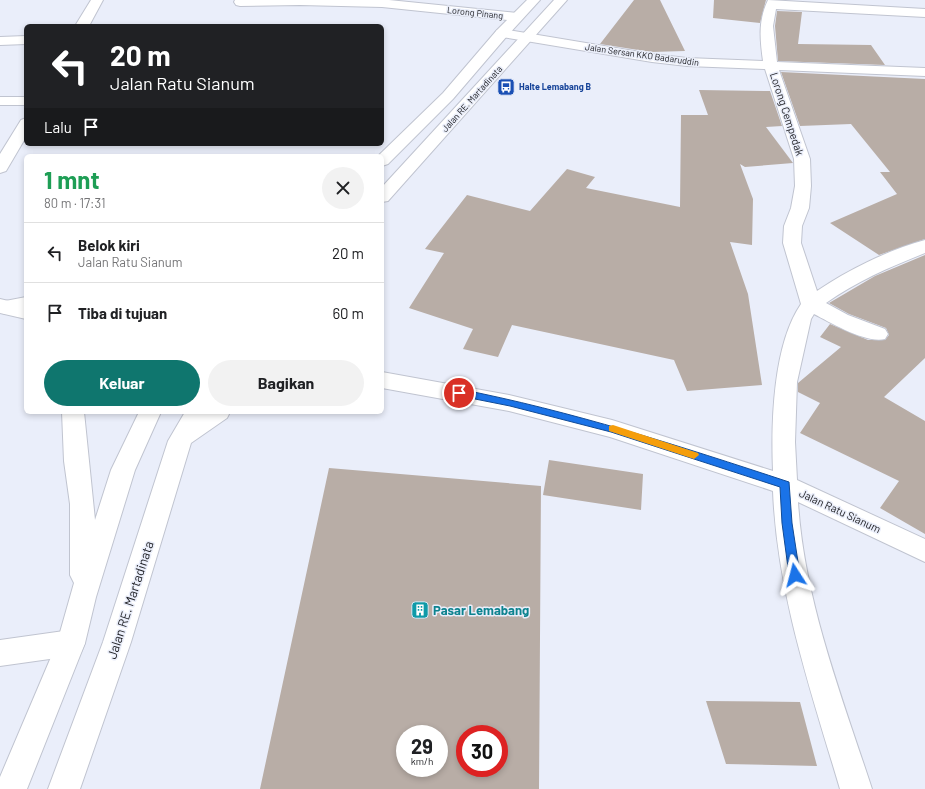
<!DOCTYPE html>
<html lang="id">
<head>
<meta charset="utf-8">
<style>
  :root { --surface:#fff; --page:#f2f2f2; --text:#202124; --muted:#757577; --line:#e0e0e0; --accent:#0f766e }
  body { margin:0; font-family:Barlow,sans-serif; background:var(--page); color:var(--text); height:100vh; display:flex; flex-direction:column; font-size:15px; white-space:nowrap }
  * { box-sizing:border-box; margin:0 }
  p { font-size:13px; color:var(--muted) }
  .icon { flex:none; width:22px; height:22px; fill:none; stroke:currentColor; stroke-width:2; stroke-linecap:round; stroke-linejoin:round }
  .map { position:relative; flex:1; overflow:hidden }
  .drawer { position:absolute; left:24px; top:154px; width:360px; height:260px; display:flex; flex-direction:column; background:var(--surface); border-radius:6px; box-shadow:0 2px 6px #0003 }
  .drawer>* { flex:none }
  .banner { position:absolute; left:24px; top:24px; width:360px; height:122px; border-radius:6px; box-shadow:0 2px 6px #0003; background:#202124; color:#fff; overflow:hidden }
  .speed { position:absolute; left:396px; top:725px; display:flex; gap:8px; font-size:20px; font-weight:700; text-align:center }
  .speed>* { display:grid; place-content:center; width:52px; height:52px; border-radius:50%; background:var(--surface); box-shadow:0 2px 6px #0003; line-height:1 }
  .speed small { font-size:10px; font-weight:400 }
  .speed .limit { border:6px solid #d22; background:#fff; color:#111 }
  .pin { position:absolute; display:grid; place-items:center; width:34px; height:34px; color:#fff; margin:-17px; border:2px solid #fff; border-radius:50%; box-shadow:0 1px 4px #0007 }
  .me { position:absolute; width:44px; margin:-22px; rotate:351deg; stroke-linejoin:round; filter:drop-shadow(0 0 3px #0008) }
  .turn { display:flex; align-items:center; gap:14px; height:84px; padding:0 20px; font-size:18px }
  .turn .icon { width:52px; height:52px; stroke-width:2.5 }
  .turn b { display:block; font-size:28px; line-height:34px }
  .then { display:flex; align-items:center; height:38px; padding:0 20px; background:#0003; gap:8px; font-size:15px }
  .round { display:grid; place-items:center; flex:none; width:42px; height:42px; border-radius:21px; background:var(--page) }
  .overview { display:flex; align-items:center; justify-content:space-between; height:68px; padding:0 20px }
  h1 { font-size:24px; font-weight:700; line-height:30px; color:#1e9e55 }
  .action { display:flex; gap:8px; margin-top:auto; padding:8px 20px }
  .action a { flex:1; height:46px; border-radius:24px; background:var(--accent); color:#fff; font-size:16px; font-weight:700; line-height:46px; text-align:center }
  .action a+a { background:var(--page); color:var(--text) }
  ul { padding:0; list-style:none }
  li { display:flex; align-items:center; gap:12px; height:60px; padding:0 20px; border-top:1px solid var(--line) }
  li div { flex:1 }
  li b { display:block; font-size:15px }
  li em { font-style:normal }
  .map>svg:first-child { display:block }
  .building { fill:#b8ada6; fill-rule:evenodd }
  .lines { fill:none; stroke-linecap:round; stroke-linejoin:round }
  .minor-casing { stroke:#c0c4d0; stroke-width:2 }
  .tertiary-casing { stroke:#c0c4d0; stroke-width:2 }
  .trunk-casing { stroke:#c0c4d0; stroke-width:2 }
  .minor { fill:#fff; fill-rule:evenodd }
  .tertiary { fill:#fff; fill-rule:evenodd }
  .trunk { fill:#fff; fill-rule:evenodd }
  .route { fill:#1a73e8; stroke:#114b97 }
  .slow { fill:#f59e0b }
  .labels { text-anchor:middle; stroke-width:3; stroke-linejoin:round; paint-order:stroke }
  .far-street-label { font-size:9px; fill:#202125; stroke:#eaeefa }
  .far-transit-label { font-size:9px; font-weight:bold; fill:#164399; stroke:#eaeefa; text-anchor:start }
  .street-label { font-size:11px; fill:#202125; stroke:#eaeefa }
  .near-street-label { font-size:13px; fill:#202125; stroke:#eaeefa }
  .near-culture-label { font-size:13px; font-weight:bold; fill:#0d838f; stroke:#eaeefa; text-anchor:start }
</style>
</head>
<body>
<div class="map">
<svg width="925" height="789" viewBox="0 0 925 789">
  <rect width="100%" height="100%" fill="#eaeefa"/>
  <path class="building" d="M 634,0 L 660,0 L 685,51 L 651,52 L 600,44 Z
    M 714,0 L 766,0 L 760,23 L 713,18 Z
    M 777,11 L 802,12 L 798,44 L 871,45 L 885,65 L 778,61 L 775,26 Z
    M 781,72 L 925,79 L 925,239 L 879,255 L 830,223 L 897,194 L 880,172 L 890,172 L 851,124 L 800,126 Z
    M 699,90 L 770,91 L 782,126 L 766,127 L 793,163 L 745,167 L 740,164 L 753,199 L 752,245 L 730,242 L 748,294 L 762,385 L 687,391 L 674,360 L 512,325 L 498,357 L 463,349 L 473,329 L 409,308 L 444,253 L 425,249 L 467,195 L 530,211 L 567,169 L 595,177 L 586,188 L 680,207 L 681,115 L 708,115 Z
    M 925,255 L 925,358 L 884,397 L 925,421 L 925,534 L 880,508 L 899,481 L 800,433 L 820,403 L 798,392 L 798,383 L 841,347 L 820,337 L 830,324 L 868,340 L 885,340 L 889,335 L 886,328 L 849,314 L 829,303 L 875,276 Z
    M 549,460 L 643,474 L 641,510 L 543,495 Z
    M 329,468 L 541,486 L 539,789 L 260,789 ZM 405,734 L 439,734 L 439,768 L 405,768 ZM 465,734 L 499,734 L 499,768 L 465,768 Z
    M 706,701 L 800,702 L 817,766 L 726,764 Z"/>
  <g class="lines">
    <defs>
      <path id="minor" d="M 91,0 L 103,0 L 89,26 L 75,26 Z
        M 235,0 L 389,0 L 517,13 L 523,17 L 517,21 L 382,7 L 300,5 L 240,6 L 236,5 L 234,2 Z
        M 768,0 L 925,9 L 925,17 L 776,9 L 773,26 L 777,62 L 925,68 L 925,76 L 779,70 L 810,159 L 811,186 L 809,208 L 802,226 L 801,243 L 817,291 C 848,270 888,250 925,240 L 925,253 C 890,267 857,281 826,303 L 848,315 L 885,329 L 888,334 L 885,339 C 867,344 831,323 814,314 L 811,319 L 797,382 L 795,442 L 797,480 L 925,539 L 925,562 L 798,502 C 804,600 842,697 872,789 L 840,789 C 811,691 777,593 773,491 L 610,437 L 509,411 L 382,388 L 382,372 L 509,395 L 612,420 L 773,471 C 771,422 773,345 801,304 L 783,243 L 784,226 L 791,208 L 795,186 L 794,159 L 765,69 L 687,66 L 652,62 L 502,37 L 497,36 L 495,33 L 497,30 L 502,29 L 652,54 L 687,58 L 763,61 C 760,39 758,21 768,0 Z
        M 26,36 L 26,44 L 0,45 L 0,37 Z
        M 0,97 L 26,97 L 26,105 L 0,105 Z
        M 26,118 L 26,137 L 6,171 L 0,173 L 0,154 L 21,120 Z
        M 71,630 L 81,634 L 85,643 L 81,652 L 71,656 L 0,666 L 0,640 Z"/>
      <path id="tertiary" d="M 0,299 L 26,305 L 26,319 L 0,313 Z"/>
      <path id="trunk" d="M 527,0 L 540,0 L 507,36 L 453,99 L 388,164 L 382,166 L 382,156 L 378,156 L 443,93 L 497,30 Z
        M 554,0 L 567,0 L 388,201 L 382,202 L 382,187 Z
        M 26,297 L 26,311 L 5,314 L 0,312 L 0,302 Z
        M 62,412 L 84,412 L 95,520 L 111,470 L 139,412 L 161,412 L 135,470 L 96,597 L 85,643 L 27,789 L 0,789 L 0,777 L 57,643 L 74,583 L 70,575 L 70,504 L 64,461 Z
        M 185,412 L 230,412 L 227,418 L 191,443 L 131,642 L 80,789 L 48,789 L 103,642 L 168,441 Z"/>
    </defs>
    <use href="#minor" class="minor-casing"/>
    <use href="#tertiary" class="tertiary-casing"/>
    <use href="#trunk" class="trunk-casing"/>
    <use href="#minor" class="minor"/>
    <use href="#tertiary" class="tertiary"/>
    <use href="#trunk" class="trunk"/>
  </g>
  <path class="route" d="M 459,389 C 571,411 680,446 789,482 L 792,523 L 800,575 L 799,578 L 795,579 L 791,578 L 789,575 L 782,523 L 780,487 L 611,432 L 510,406 L 455,395 L 455,390 Z"/>
  <path class="slow" d="M 613,425 L 698,453 L 699,455 L 694,459 L 609,431 L 609,426 Z"/>
  <defs>
    <symbol id="bus-square" viewBox="-11 -11 22 22"><rect x="-9" y="-9" width="18" height="18" rx="4" fill="#1a4fb4" stroke="#eaeefa"/><path d="M-5-6H5V4H4V6H2V4H-2V6H-4V4H-5ZM-3.5-4V0h7V-4ZM-3.5 1.2v1.5H-2V1.2ZM2 1.2v1.5H3.5V1.2Z" fill="#fff"/></symbol>
    <symbol id="building-square" viewBox="-11 -11 22 22"><rect x="-9" y="-9" width="18" height="18" rx="4" fill="#0f9aa8" stroke="#eaeefa"/><path d="M-4-6H4V6H1V3H-1V6H-4ZM-2.5-4.3h1.7v1.8h-1.7ZM.8-4.3h1.7v1.8H.8ZM-2.5-1h1.7V.8h-1.7ZM.8-1h1.7V.8H.8Z" fill="#fff"/></symbol>
  </defs>
  <g fill-rule="evenodd">
    <use href="#bus-square" x="496" y="77" width="20" height="20"/>
    <use href="#building-square" x="410" y="600" width="20" height="20"/>
  </g>
  <g class="labels">
    <g class="far-street-label">
      <text transform="translate(475 13) rotate(6)" y="3">Lorong Pinang</text>
      <text transform="translate(642 55) rotate(8)" y="3">Jalan Sersan KKO Badaruddin</text>
      <text transform="translate(472 99) rotate(-48)" y="3">Jalan RE. Martadinata</text>
    </g>
    <g class="far-transit-label">
      <text x="519" y="90">Halte Lemabang B</text>
    </g>
    <g class="street-label">
      <text transform="translate(787 114) rotate(72)" y="4">Lorong Cempedak</text>
      <text transform="translate(840 511) rotate(25)" y="4">Jalan Ratu Sianum</text>
    </g>
    <g class="near-street-label">
      <text transform="translate(130 600) rotate(-72)" y="5">Jalan RE. Martadinata</text>
    </g>
    <g class="near-culture-label">
      <text x="433" y="615">Pasar Lemabang</text>
    </g>
  </g>
</svg>
<div class="speed"><div>29<small>km/h</small></div><div class="limit">30</div></div>
<div class="pin" style="left:459px;top:393px;background:#d93025"><svg class="icon" aria-label="arrive" viewBox="0 0 24 24"><path d="M6 21V4h12l-3 4 3 4H6"/></svg></div>
<svg class="me" style="left:795px;top:575px" viewBox="-20 -20 40 40"><path d="M0-17L14 15 0 8-14 15z" fill="#1a73e8" stroke="#fff" stroke-width="4"/></svg>
<div class="banner">
<div class="turn"><svg class="icon" aria-label="left" viewBox="0 0 24 24"><path d="M17 20v-9H6M10 6l-5 5 5 5"/></svg><div><b>20 m</b>Jalan Ratu Sianum</div></div>
<div class="then">Lalu<svg class="icon" aria-label="arrive" viewBox="0 0 24 24"><path d="M6 21V4h12l-3 4 3 4H6"/></svg></div>
</div>
<section class="drawer">
<div class="overview"><div><h1>1 mnt</h1><p>80 m · 17:31</p></div><a class="round"><svg class="icon" aria-label="close" viewBox="0 0 24 24"><path d="M6 6l12 12M18 6L6 18"/></svg></a></div>
<ul>
<li><svg class="icon" aria-label="left" viewBox="0 0 24 24"><path d="M17 20v-9H6M10 6l-5 5 5 5"/></svg><div><b>Belok kiri</b><p>Jalan Ratu Sianum</p></div><em>20 m</em></li>
<li><svg class="icon" aria-label="arrive" viewBox="0 0 24 24"><path d="M6 21V4h12l-3 4 3 4H6"/></svg><div><b>Tiba di tujuan</b></div><em>60 m</em></li>
</ul>
<div class="action"><a>Keluar</a><a>Bagikan</a></div>
</section>
</div>
</body>
</html>
